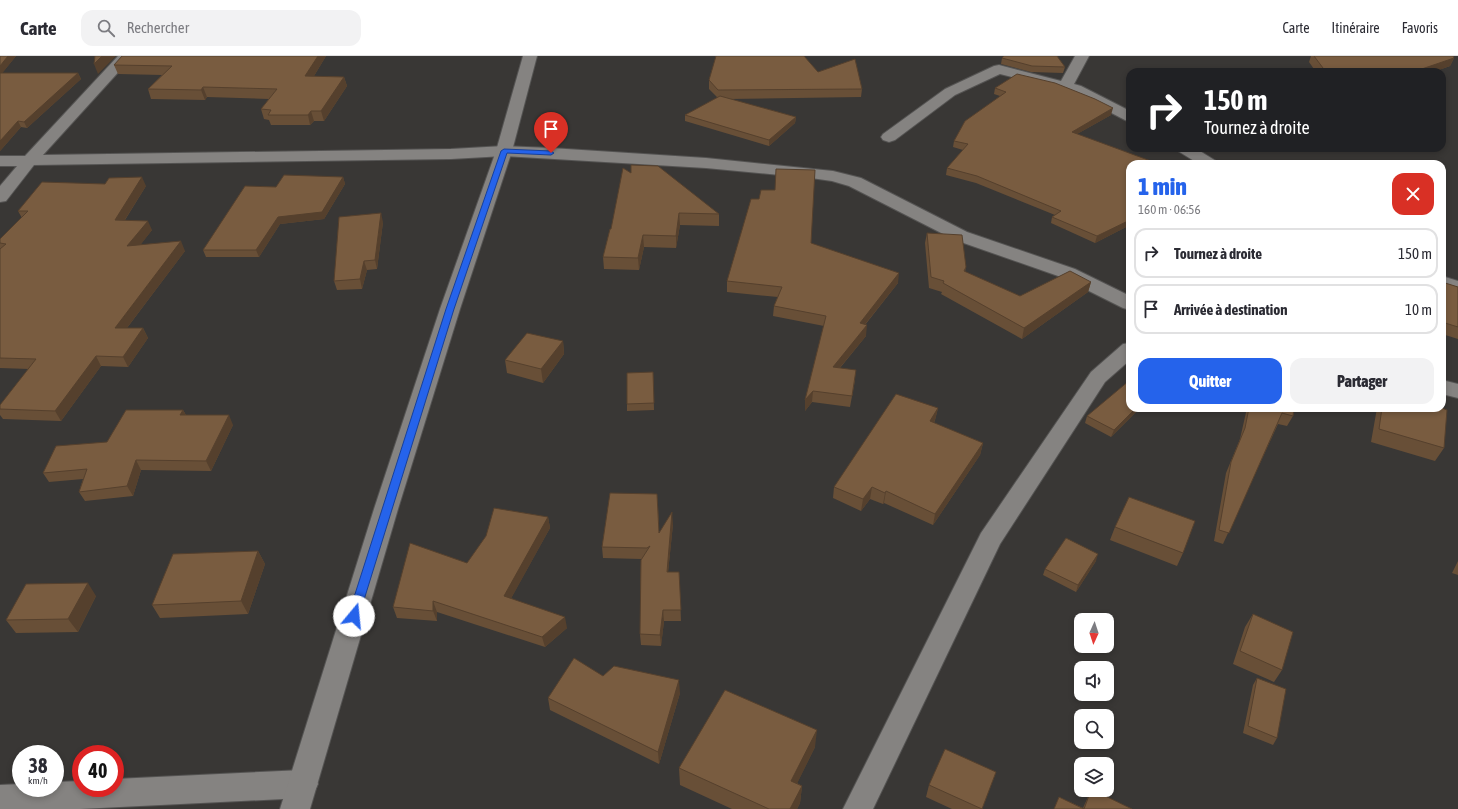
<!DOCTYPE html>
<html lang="fr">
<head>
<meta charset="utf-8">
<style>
  :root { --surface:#fff; --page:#f2f2f3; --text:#2b2b33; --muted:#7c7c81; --line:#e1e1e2; --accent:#2563eb }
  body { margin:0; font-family:"Asap Condensed",sans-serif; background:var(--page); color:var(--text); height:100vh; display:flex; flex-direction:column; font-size:15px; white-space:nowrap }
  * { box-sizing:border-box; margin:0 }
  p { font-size:13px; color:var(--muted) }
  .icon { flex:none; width:22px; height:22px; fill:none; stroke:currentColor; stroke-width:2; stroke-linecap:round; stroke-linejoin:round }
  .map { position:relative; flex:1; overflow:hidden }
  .sheet { position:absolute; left:1126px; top:104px; width:320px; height:252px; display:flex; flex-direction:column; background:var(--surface); border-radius:12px; box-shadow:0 2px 6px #0003 }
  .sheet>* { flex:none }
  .hud { position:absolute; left:1126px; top:12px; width:320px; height:84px; border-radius:12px; box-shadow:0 2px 6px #0003; background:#202124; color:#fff; overflow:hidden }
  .needle { width:26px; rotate:183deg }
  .buttons { position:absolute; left:1074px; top:557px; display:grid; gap:8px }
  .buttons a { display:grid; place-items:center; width:40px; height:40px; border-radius:8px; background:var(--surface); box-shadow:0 2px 6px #0003; font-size:20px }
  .speed { position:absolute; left:12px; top:689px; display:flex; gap:8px; font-size:20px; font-weight:700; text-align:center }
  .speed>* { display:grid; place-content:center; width:52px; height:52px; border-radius:50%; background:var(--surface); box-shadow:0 2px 6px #0003; line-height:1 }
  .speed small { font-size:10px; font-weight:400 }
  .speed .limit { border:6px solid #d22; background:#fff; color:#111 }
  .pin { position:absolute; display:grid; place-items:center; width:34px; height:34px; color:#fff; margin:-41px -17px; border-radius:50% 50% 50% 0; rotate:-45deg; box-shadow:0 0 4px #0007 }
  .pin .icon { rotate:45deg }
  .me { position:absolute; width:44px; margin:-22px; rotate:17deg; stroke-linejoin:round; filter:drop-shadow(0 0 3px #0008) }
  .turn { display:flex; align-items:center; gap:14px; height:84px; padding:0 12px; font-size:18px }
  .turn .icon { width:52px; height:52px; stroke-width:2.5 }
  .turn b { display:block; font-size:28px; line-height:34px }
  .round { display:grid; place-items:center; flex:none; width:42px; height:42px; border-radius:12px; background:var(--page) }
  .head { display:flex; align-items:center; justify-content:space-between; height:68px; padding:0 12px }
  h1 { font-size:24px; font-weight:800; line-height:30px; color:var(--accent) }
  .button { display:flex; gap:8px; margin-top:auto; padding:8px 12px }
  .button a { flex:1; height:46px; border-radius:12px; background:var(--accent); color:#fff; font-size:16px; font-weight:800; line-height:46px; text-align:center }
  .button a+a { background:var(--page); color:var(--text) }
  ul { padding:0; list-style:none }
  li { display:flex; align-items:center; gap:12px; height:50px; margin:0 8px 6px; padding:0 4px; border:2px solid var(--line); border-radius:12px }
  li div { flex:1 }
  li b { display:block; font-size:15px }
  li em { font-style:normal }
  header { display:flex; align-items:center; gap:24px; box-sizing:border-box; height:56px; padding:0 20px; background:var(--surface); border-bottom:1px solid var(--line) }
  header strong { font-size:19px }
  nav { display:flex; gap:22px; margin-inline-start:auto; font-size:14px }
  .search { width:280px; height:36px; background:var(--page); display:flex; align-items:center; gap:10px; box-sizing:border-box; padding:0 14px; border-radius:12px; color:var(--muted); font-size:15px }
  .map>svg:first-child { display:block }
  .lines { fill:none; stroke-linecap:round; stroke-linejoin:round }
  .minor-casing { stroke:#545352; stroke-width:2 }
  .tertiary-casing { stroke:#545352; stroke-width:2 }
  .minor { fill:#858381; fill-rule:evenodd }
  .tertiary { fill:#858381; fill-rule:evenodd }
  .wall { fill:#684f37 }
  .shaded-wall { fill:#55402d }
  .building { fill:#795c40; stroke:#55402d }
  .route { fill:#2563eb; stroke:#184099 }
</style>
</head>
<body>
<header>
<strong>Carte</strong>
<div class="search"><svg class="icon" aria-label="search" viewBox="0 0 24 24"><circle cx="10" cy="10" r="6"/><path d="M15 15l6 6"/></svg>Rechercher</div>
<nav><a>Carte</a><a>Itinéraire</a><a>Favoris</a></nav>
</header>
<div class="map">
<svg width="1458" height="753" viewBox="0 0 1458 753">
  <rect width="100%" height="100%" fill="#393735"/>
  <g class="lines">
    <defs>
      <path id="minor" d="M 118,0 L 133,0 L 43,99 L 451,93 L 504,90 L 551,92 L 706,102 L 833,115 L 861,122 L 967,176 L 1075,213 L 1130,240 L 1130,254 L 1123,252 L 1061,221 L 955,184 L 849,130 L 832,125 L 811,122 L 706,112 L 504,100 L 451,103 L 34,109 L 6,145 L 0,146 L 0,130 L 17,110 L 0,110 L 0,100 L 25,100 Z
        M 1075,0 L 1089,0 L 1074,28 L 1081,30 L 1130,55 L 1130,66 L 1125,64 L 1071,36 L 1000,18 L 955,39 L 895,84 L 889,86 L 883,84 L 881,81 L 883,78 L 945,33 L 994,10 L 999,9 L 1061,25 Z
        M 1176,92 L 1195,92 L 1216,105 L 1218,108 L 1199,108 L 1178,95 Z
        M 1442,220 L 1458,225 L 1458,237 L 1442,232 Z
        M 1130,287 L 1130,304 L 1105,326 L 1000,488 L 873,753 L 843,753 L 981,477 L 1091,316 L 1123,288 Z
        M 1442,324 L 1458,328 L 1458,342 L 1442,338 Z
        M 303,714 L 313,718 L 318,728 L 313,738 L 303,742 L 80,753 L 0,753 L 0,729 L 21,728 L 21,732 L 55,732 L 55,726 L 81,725 L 81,732 L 115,732 L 115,723 Z"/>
      <path id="tertiary" d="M 523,0 L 537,0 L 512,95 L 460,253 L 398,453 L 310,753 L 280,753 L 374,453 L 440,253 L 496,95 Z"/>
    </defs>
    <use href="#minor" class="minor-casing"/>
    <use href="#tertiary" class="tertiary-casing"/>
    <use href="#minor" class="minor"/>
    <use href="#tertiary" class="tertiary"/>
  </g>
  <path class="wall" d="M 0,0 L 16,0 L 2,17 L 78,17 L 81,23 L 27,72 L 21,71 L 0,95 Z
    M 326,0 L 314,20 L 344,21 L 347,30 L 324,65 L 314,65 L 310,69 L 271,69 L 269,64 L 264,63 L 261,53 L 269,43 L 207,41 L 205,44 L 151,43 L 148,33 L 162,19 L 118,18 L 114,9 Z
    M 1311,0 L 1453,0 L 1454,2 L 1450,10 L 1433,16 L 1316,16 L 1309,6 Z
    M 1002,2 L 1065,11 L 1063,17 L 1031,16 L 1001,8 Z
    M 818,16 L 862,33 L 861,41 L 728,43 L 796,61 L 795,67 L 769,90 L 685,65 L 685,59 L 718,42 L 709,33 L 709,24 Z
    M 995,32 L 1111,59 L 1077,78 L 1130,108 L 1130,169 L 1095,187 L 1051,167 L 1052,161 L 1055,159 L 976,127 L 946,119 L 947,112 L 963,94 L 953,91 L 954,85 L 1000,40 L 994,38 Z
    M 631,117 L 719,158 L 719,170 L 680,169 L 676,192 L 644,191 L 639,214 L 604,213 L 603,201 L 611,173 Z
    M 343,121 L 345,128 L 324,163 L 280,168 L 259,201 L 206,201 L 203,194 L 276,131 Z
    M 146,130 L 125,164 L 152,174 L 140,189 L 185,195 L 127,272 L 143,272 L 148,282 L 128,311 L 101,310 L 61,365 L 3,363 L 0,359 L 0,349 L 29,313 L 0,312 L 0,183 L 22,162 L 18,155 Z
    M 383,166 L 377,213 L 367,214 L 362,233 L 337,234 L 334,225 Z
    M 927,177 L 966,211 L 965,216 L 1020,240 L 1091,226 L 1088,236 L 1022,283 L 941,238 L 942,236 L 929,232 L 925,187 Z
    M 811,187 L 898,227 L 865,269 L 866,280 L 840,312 L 855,324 L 850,351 L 812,346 L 805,355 L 824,270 L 773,260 L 774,250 L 778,241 L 727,236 L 727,225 Z
    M 1442,226 L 1458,231 L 1458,283 L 1442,278 Z
    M 563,285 L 564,298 L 543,327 L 507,317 L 505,304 Z
    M 653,316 L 654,354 L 627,355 L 627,348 Z
    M 938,352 L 935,364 L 934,367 L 983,387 L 980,399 L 933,469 L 884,447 L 883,448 L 870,443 L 861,455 L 833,442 L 834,431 Z
    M 1130,352 L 1140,352 L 1111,381 L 1085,367 L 1087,360 Z
    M 1247,352 L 1294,352 L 1293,360 L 1287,370 L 1278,368 L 1223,488 L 1214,485 L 1226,417 L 1240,383 Z
    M 1377,352 L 1442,352 L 1444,392 L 1435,405 L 1371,386 Z
    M 183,354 L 186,359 L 233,369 L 211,415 L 141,414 L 133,440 L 85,445 L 79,436 L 83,423 L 49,426 L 43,417 L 107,386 Z
    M 658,450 L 659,476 L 673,468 L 668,516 L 679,516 L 681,565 L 664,565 L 661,590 L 641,589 L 640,578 L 641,503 L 603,502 L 602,491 Z
    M 548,461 L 550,472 L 511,542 L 567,572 L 545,591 L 437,556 L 437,565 L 397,562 L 393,551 L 467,507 Z
    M 1115,471 L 1183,497 L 1177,510 L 1110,484 Z
    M 258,495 L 265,508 L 248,558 L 160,562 L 152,549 Z
    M 1096,505 L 1076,536 L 1043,519 L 1045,513 Z
    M 1458,505 L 1458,519 L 1452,517 Z
    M 96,540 L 78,576 L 16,577 L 6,564 Z
    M 1253,558 L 1282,614 L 1274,626 L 1233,608 L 1245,571 Z
    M 1257,622 L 1277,682 L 1273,689 L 1243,677 L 1253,629 Z
    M 680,637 L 659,708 L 550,654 L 548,642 Z
    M 815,691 L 797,727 L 802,730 L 800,747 L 797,753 L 732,753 L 680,729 L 679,712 Z
    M 996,716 L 982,753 L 952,753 L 926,741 L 929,729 Z
    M 1091,734 L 1132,753 L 1054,753 L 1059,741 L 1083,752 Z"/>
  <path class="shaded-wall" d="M 8,0 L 16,0 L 0,20 L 0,10 Z
    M 102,0 L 116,0 L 98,18 L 94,8 Z
    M 318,0 L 326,0 L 308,30 L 305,20 Z
    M 1454,2 L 1450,10 L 1433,16 L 1413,16 Z
    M 78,17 L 81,23 L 27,72 L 24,66 Z
    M 344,21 L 347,30 L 324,65 L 321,55 Z
    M 203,31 L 207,41 L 205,44 L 201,34 Z
    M 1113,52 L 1111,59 L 1070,82 L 1072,76 Z
    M 311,55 L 314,65 L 310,69 L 308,59 Z
    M 796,61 L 795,67 L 769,90 L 769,84 Z
    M 18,65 L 21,71 L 0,95 L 0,85 Z
    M 142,121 L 146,130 L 119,173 L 115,164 Z
    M 343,121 L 345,128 L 324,163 L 280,168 L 259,201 L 256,194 L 278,161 Z
    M 381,157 L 383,166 L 377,213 L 375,204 Z
    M 679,157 L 680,169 L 676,192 L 676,180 Z
    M 1130,164 L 1130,169 L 1095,187 L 1097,180 Z
    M 148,165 L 152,174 L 132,200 L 127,190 Z
    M 643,179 L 644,191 L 639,214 L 638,202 Z
    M 181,185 L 185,195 L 120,281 L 115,272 Z
    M 364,205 L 367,214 L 362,233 L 360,223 Z
    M 899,217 L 898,227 L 858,277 L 860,267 Z
    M 1091,226 L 1088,236 L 1022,283 L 1024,272 Z
    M 867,269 L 866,280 L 832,321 L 833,311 Z
    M 143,272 L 148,282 L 128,311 L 123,301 Z
    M 563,285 L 564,298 L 543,327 L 541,313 Z
    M 96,300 L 101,310 L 61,365 L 55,355 Z
    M 813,335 L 812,346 L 805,355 L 805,344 Z
    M 938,352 L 935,364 L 927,377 L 930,365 Z
    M 1136,352 L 1140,352 L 1111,381 L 1114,374 Z
    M 183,354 L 188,363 L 180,359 Z
    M 229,359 L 233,369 L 211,415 L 206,405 Z
    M 983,387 L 980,399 L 933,469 L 935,458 Z
    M 136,404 L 141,414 L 133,440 L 127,430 Z
    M 872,431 L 870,443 L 861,455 L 863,443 Z
    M 886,435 L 884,447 L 883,448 L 885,437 Z
    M 672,456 L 673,468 L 667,527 L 667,516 Z
    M 548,461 L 550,472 L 507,550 L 504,540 Z
    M 258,495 L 265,508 L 248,558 L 241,545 Z
    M 1098,498 L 1096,505 L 1076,536 L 1078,529 Z
    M 88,527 L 96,540 L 78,576 L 68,563 Z
    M 433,545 L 437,556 L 437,565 L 433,555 Z
    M 663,554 L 664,565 L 661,590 L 660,579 Z
    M 565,561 L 567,572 L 545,591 L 542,581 Z
    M 679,624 L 680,637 L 659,708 L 658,696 Z
    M 817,674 L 815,691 L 790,742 L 791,725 Z
    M 802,730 L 800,747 L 797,753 L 790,753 Z"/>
  <path class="building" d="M 0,0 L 8,0 L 0,10 Z
    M 95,0 L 102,0 L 94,8 Z
    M 122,0 L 318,0 L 305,20 L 344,21 L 321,55 L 311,55 L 308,59 L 268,59 L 271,54 L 261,53 L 277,33 L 203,31 L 201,34 L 148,33 L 172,10 L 114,9 Z
    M 716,0 L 804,0 L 818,16 L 855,3 L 862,33 L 718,34 L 709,24 Z
    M 1004,0 L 1057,0 L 1065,11 L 1032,10 L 1002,2 Z
    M 1314,0 L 1453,0 L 1454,2 L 1413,16 L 1326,16 Z
    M 0,17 L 78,17 L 24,66 L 18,65 L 0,85 Z
    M 1017,18 L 1055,27 L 1095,43 L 1113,52 L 1072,76 L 1159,108 L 1130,108 L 1130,164 L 1097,180 L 1052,161 L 1061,155 L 977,120 L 947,112 L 968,88 L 954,85 L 965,65 L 1006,36 L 995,32 Z
    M 720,40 L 796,61 L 769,84 L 685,59 Z
    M 631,109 L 658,110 L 719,158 L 679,157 L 676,180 L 643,179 L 638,202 L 603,201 L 610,173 L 611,173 L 623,112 L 631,117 Z
    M 776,113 L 815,114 L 811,187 L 899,217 L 860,267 L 867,269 L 833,311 L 856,314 L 852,340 L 813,335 L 805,344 L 826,260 L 774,250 L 782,231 L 727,225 L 751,143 L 759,143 L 761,134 L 775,134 Z
    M 284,119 L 343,121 L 322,156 L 278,161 L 256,194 L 203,194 L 245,130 L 276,131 Z
    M 142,121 L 115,164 L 148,165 L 127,190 L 181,185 L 115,272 L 143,272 L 123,301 L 96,300 L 55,355 L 0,353 L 0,349 L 36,303 L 0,302 L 0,193 L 6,188 L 0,187 L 0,183 L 28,155 L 18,155 L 42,126 L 105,128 L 109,122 Z
    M 381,157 L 375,204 L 364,205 L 360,223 L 334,225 L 339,161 Z
    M 927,177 L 962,179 L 966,211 L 964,215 L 1020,240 L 1070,215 L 1091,226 L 1024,272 L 943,227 L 944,225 L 931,221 Z
    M 1442,226 L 1458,231 L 1458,271 L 1442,266 Z
    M 527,277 L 563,285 L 541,313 L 505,304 Z
    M 653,316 L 654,347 L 627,348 L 627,317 Z
    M 1130,324 L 1130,352 L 1136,352 L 1114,374 L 1087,360 Z
    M 896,338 L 938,352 L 930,365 L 983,387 L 935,458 L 886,435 L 885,437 L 872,431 L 863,443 L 834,431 Z
    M 1249,352 L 1294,352 L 1293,360 L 1282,357 L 1229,477 L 1219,474 L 1231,406 L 1245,372 Z
    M 1382,352 L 1442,352 L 1447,354 L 1444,392 L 1379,373 Z
    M 126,354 L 183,354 L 180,359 L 229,359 L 206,405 L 136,404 L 127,430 L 79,436 L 87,413 L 43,417 L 56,390 L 107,386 Z
    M 610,437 L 657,438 L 659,477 L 672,456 L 667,516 L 679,516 L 681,554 L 663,554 L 660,579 L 640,578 L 641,504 L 650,490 L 647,492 L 602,491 Z
    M 1129,441 L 1195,465 L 1183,497 L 1115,471 Z
    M 494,452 L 548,461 L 504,540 L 565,561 L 542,581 L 433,545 L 433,555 L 393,551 L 410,487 L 467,507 L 486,480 Z
    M 1066,482 L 1098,498 L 1078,529 L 1045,513 Z
    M 258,495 L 241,545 L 152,549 L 173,498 Z
    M 88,527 L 68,563 L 6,564 L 26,528 Z
    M 1253,558 L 1293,576 L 1282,614 L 1240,595 Z
    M 574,602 L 603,620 L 614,610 L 679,624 L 658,696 L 548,642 Z
    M 1257,622 L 1286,633 L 1277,682 L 1248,670 Z
    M 725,634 L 817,674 L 791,725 L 802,730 L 790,753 L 769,753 L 679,712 Z
    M 945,693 L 996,716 L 982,753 L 929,729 Z
    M 1091,734 L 1093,734 L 1132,753 L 1054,753 L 1059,741 L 1084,753 Z"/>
  <path class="route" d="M 504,93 L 551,95 L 554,97 L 551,99 L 507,97 L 454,253 L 359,560 L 358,563 L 354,564 L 350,563 L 348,560 L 446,253 L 501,95 Z"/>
</svg>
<div class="buttons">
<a><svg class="needle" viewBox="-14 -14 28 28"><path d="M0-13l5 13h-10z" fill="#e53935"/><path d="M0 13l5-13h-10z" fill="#7c7c81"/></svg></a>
<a><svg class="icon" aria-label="sound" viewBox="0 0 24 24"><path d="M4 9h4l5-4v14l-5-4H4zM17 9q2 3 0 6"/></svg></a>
<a><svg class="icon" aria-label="search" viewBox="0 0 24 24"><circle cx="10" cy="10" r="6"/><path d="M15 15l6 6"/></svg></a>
<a><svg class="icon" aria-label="layers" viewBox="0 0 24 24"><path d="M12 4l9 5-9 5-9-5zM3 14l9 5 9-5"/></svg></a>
</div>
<div class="speed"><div>38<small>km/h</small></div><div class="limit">40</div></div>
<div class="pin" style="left:551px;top:97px;background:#d93025"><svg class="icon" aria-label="arrive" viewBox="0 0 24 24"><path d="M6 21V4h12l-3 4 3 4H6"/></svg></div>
<svg class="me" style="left:354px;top:560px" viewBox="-20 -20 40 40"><circle r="19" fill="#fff"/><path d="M0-13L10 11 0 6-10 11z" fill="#2563eb"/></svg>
<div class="hud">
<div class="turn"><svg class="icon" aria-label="right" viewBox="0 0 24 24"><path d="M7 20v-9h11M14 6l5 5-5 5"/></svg><div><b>150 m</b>Tournez à droite</div></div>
</div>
<section class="sheet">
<div class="head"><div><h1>1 min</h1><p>160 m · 06:56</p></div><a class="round" style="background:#d93025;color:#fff"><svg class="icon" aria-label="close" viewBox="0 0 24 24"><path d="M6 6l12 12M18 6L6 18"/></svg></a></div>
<ul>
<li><svg class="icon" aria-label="right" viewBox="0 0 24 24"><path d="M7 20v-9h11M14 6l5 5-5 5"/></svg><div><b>Tournez à droite</b></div><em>150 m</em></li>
<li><svg class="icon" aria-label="arrive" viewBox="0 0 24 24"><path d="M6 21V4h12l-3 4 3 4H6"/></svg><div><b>Arrivée à destination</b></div><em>10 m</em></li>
</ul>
<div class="button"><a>Quitter</a><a>Partager</a></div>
</section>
</div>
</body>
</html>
